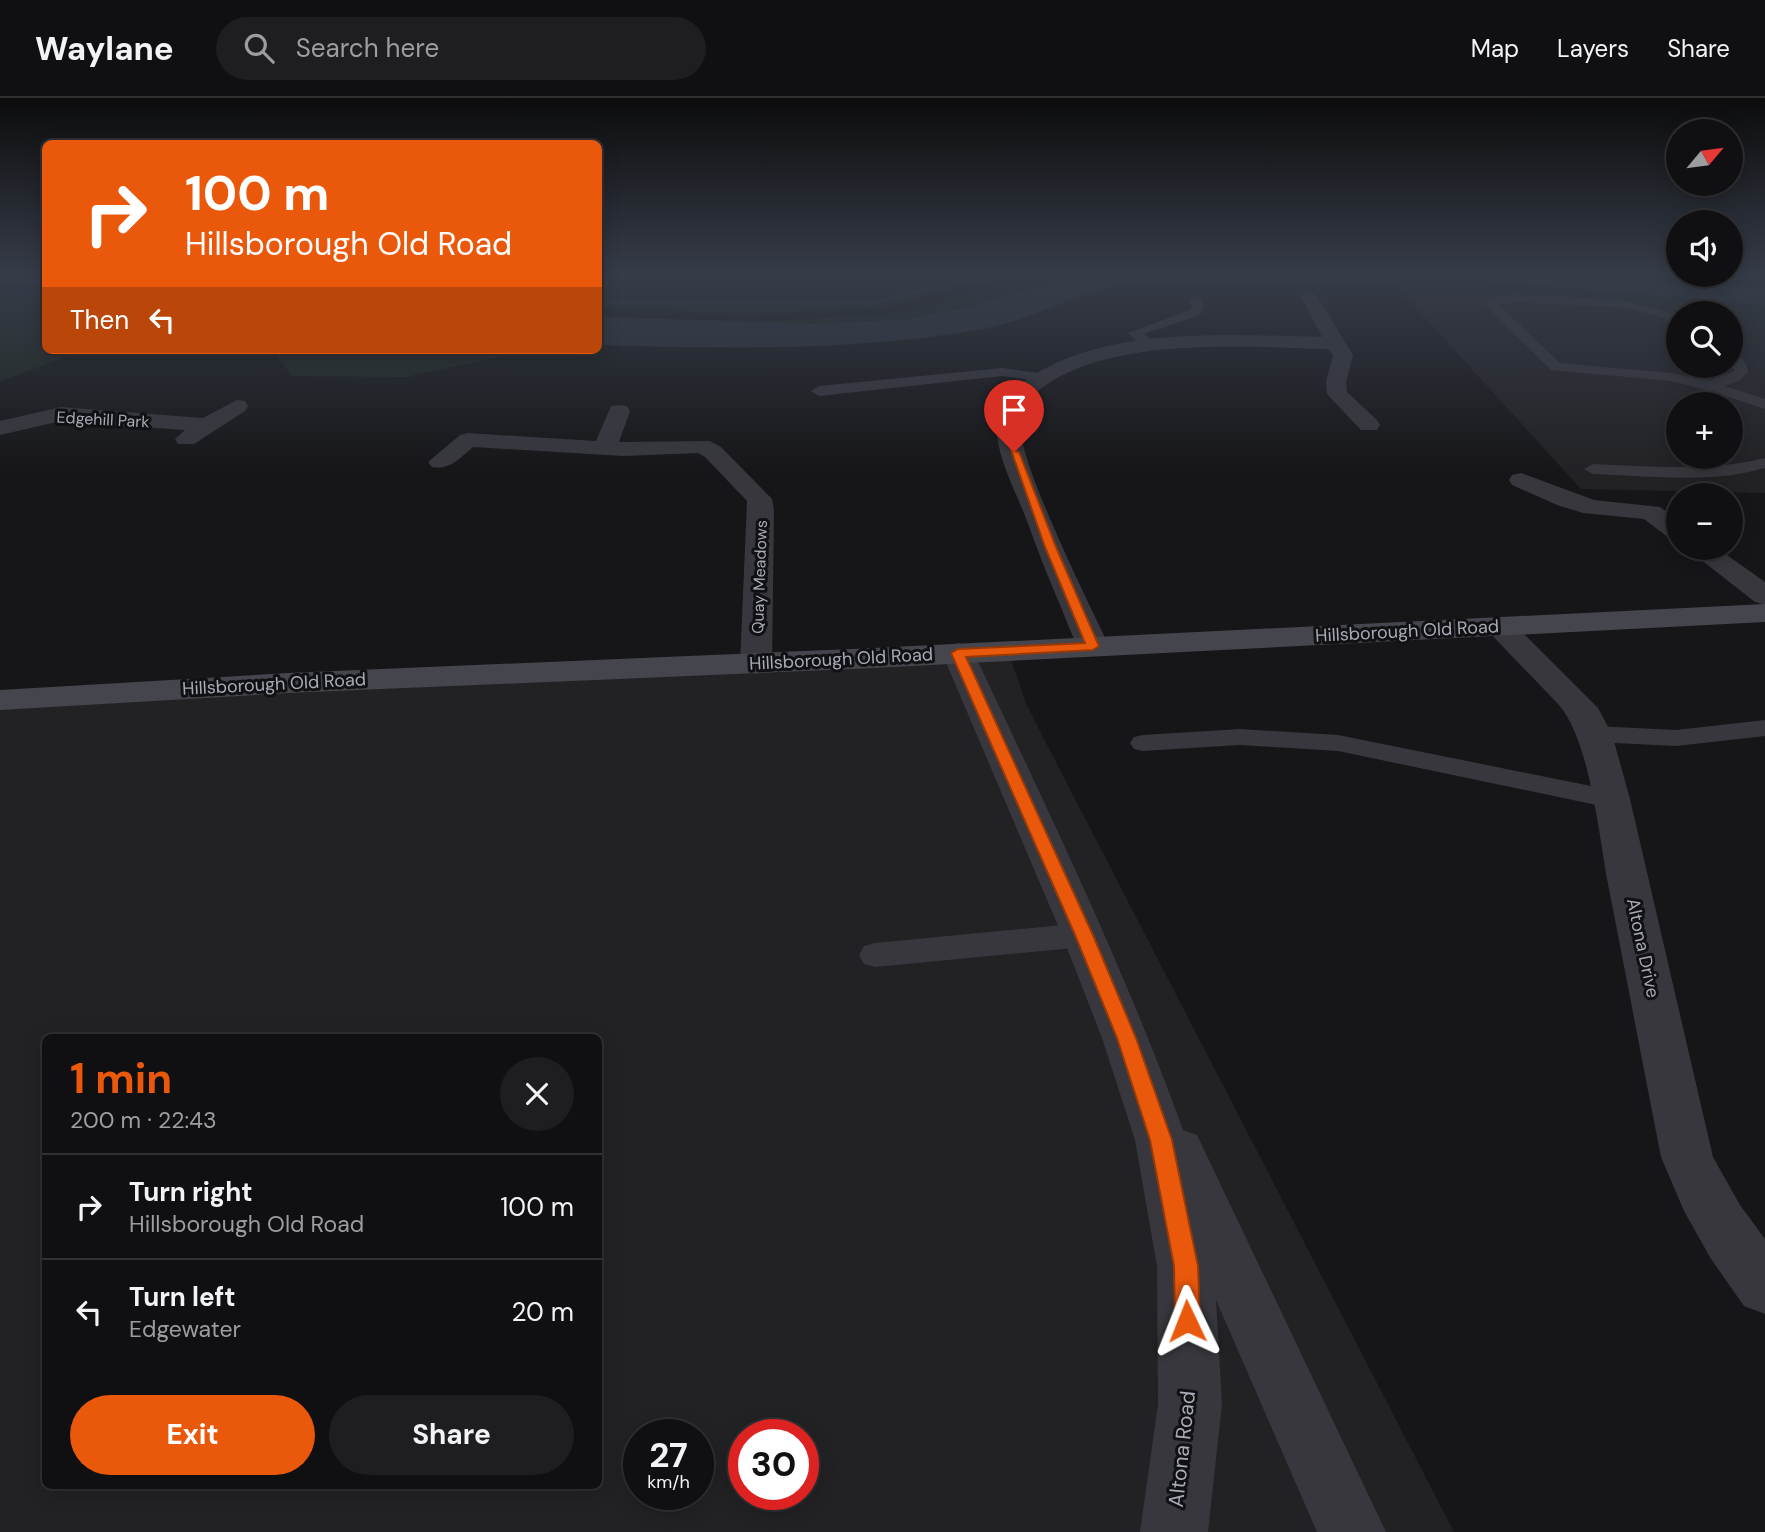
<!DOCTYPE html>
<html lang="en">
<head>
<meta charset="utf-8">
<style>
  :root { --surface:#101012; --page:#1e1e20; --text:#f1f3f6; --muted:#9c9d9f; --line:#303032; --accent:#ea580c }
  body { margin:0; font-family:"DM Sans",sans-serif; background:var(--page); color:var(--text); height:100vh; display:flex; flex-direction:column; font-size:26px; white-space:nowrap }
  * { box-sizing:border-box; margin:0 }
  p { font-size:23px; color:var(--muted) }
  .icon { flex:none; width:38px; height:38px; fill:none; stroke:currentColor; stroke-width:2; stroke-linecap:round; stroke-linejoin:round }
  .map { position:relative; flex:1; overflow:hidden }
  .panel { position:absolute; left:42px; top:936px; width:560px; height:455px; display:flex; flex-direction:column; background:var(--surface); border-radius:10px; box-shadow:0 4px 18px #0003,0 0 0 2px var(--line) }
  .panel>* { flex:none }
  .top-card { position:absolute; left:42px; top:42px; width:560px; height:214px; border-radius:10px; box-shadow:0 4px 18px #0003,0 0 0 2px var(--line); background:#ea580c; color:#fff; overflow:hidden }
  .needle { width:46px; rotate:61deg }
  .buttons { position:absolute; left:1666px; top:21px; display:grid; gap:14px }
  .buttons a { display:grid; place-items:center; width:77px; height:77px; border-radius:50%; background:var(--surface); box-shadow:0 4px 18px #0003,0 0 0 2px var(--line); font-size:35px }
  .speed { position:absolute; left:623px; top:1321px; display:flex; gap:14px; font-size:35px; font-weight:700; text-align:center }
  .speed>* { display:grid; place-content:center; width:91px; height:91px; border-radius:50%; background:var(--surface); box-shadow:0 4px 18px #0003,0 0 0 2px var(--line); line-height:1 }
  .speed small { font-size:18px; font-weight:400 }
  .speed .limit { border:10px solid #d22; background:#fff; color:#111 }
  .pin { position:absolute; display:grid; place-items:center; width:60px; height:60px; color:#fff; margin:-72px -30px; border-radius:50% 50% 50% 0; rotate:-45deg; box-shadow:0 0 7px #0007 }
  .pin .icon { rotate:45deg }
  .me { position:absolute; width:77px; margin:-38px; rotate:358deg; stroke-linejoin:round; filter:drop-shadow(0 0 5px #0008) }
  .turn { display:flex; align-items:center; gap:24px; height:147px; padding:0 28px; font-size:32px }
  .turn .icon { width:91px; height:91px; stroke-width:2.5 }
  .turn b { display:block; font-size:49px; line-height:60px }
  .then { display:flex; align-items:center; height:66px; padding:0 28px; background:#0003; gap:14px; font-size:26px }
  .round { display:grid; place-items:center; flex:none; width:74px; height:74px; border-radius:37px; background:var(--page) }
  .headline { display:flex; align-items:center; justify-content:space-between; height:119px; padding:0 28px }
  h1 { font-size:42px; font-weight:700; line-height:52px; color:var(--accent) }
  .action { display:flex; gap:14px; margin-top:auto; padding:14px 28px }
  .action a { flex:1; height:80px; border-radius:42px; background:var(--accent); color:#fff; font-size:28px; font-weight:700; line-height:80px; text-align:center }
  .action a+a { background:var(--page); color:var(--text) }
  ul { padding:0; list-style:none }
  li { display:flex; align-items:center; gap:21px; height:105px; padding:0 28px; border-top:2px solid var(--line) }
  li div { flex:1 }
  li b { display:block; font-size:26px }
  li em { font-style:normal }
  header { display:flex; align-items:center; gap:42px; box-sizing:border-box; height:98px; padding:0 35px; background:var(--surface); border-bottom:2px solid var(--line) }
  header strong { font-size:33px }
  nav { display:flex; gap:38px; margin-inline-start:auto; font-size:24px }
  .search { width:490px; height:63px; background:var(--page); display:flex; align-items:center; gap:18px; box-sizing:border-box; padding:0 24px; border-radius:38px; color:var(--muted); font-size:26px }
  .map>svg:first-child { display:block }
  .built { fill:#222225; fill-rule:evenodd }
  .green { fill:#1e261f }
  .water { fill:#2b333c }
  .lines { fill:none; stroke-linecap:round; stroke-linejoin:round }
  .stream { fill:#2b333c; fill-rule:evenodd }
  .lane { fill:#37373d; fill-rule:evenodd }
  .street { fill:#37373d; fill-rule:evenodd }
  .secondary { fill:#45464d; fill-rule:evenodd }
  .route { fill:#ea580c; stroke:#983908; stroke-width:2 }
  .labels { text-anchor:middle; stroke-width:6; stroke-linejoin:round; paint-order:stroke }
  .far-street-label { font-size:16px; fill:#a7abb8; stroke:#111113 }
  .street-label { font-size:18px; fill:#a7abb8; stroke:#111113 }
  .near-street-label { font-size:21px; fill:#a7abb8; stroke:#111113 }
</style>
</head>
<body>
<header>
<strong>Waylane</strong>
<div class="search"><svg class="icon" aria-label="search" viewBox="0 0 24 24"><circle cx="10" cy="10" r="6"/><path d="M15 15l6 6"/></svg>Search here</div>
<nav><a>Map</a><a>Layers</a><a>Share</a></nav>
</header>
<div class="map">
<svg width="1765" height="1434" viewBox="0 0 1765 1434">
  <rect width="100%" height="100%" fill="#161618"/>
  <path class="built" d="M 1387,178 L 1649,208 L 1693,215 L 1678,215 L 1678,268 L 1731,268 L 1731,222 L 1765,228 L 1765,395 L 1581,391 ZM 1678,306 L 1731,306 L 1731,359 L 1678,359 Z
    M 1008,553 L 1026,605 L 1043,639 L 1454,1434 L 0,1434 L 0,602 ZM 46,940 L 598,940 L 598,1388 L 46,1388 ZM 639,1337 L 698,1337 L 698,1396 L 639,1396 ZM 744,1337 L 803,1337 L 803,1396 L 744,1396 Z"/>
  <path class="green" d="M 623,174 L 1010,174 L 882,210 L 743,217 L 599,209 L 599,176 Z
    M 1040,174 L 1084,174 L 975,207 L 906,221 L 808,226 L 599,221 L 599,218 L 700,222 L 790,222 L 903,215 L 951,203 Z
    M 1391,174 L 1765,207 L 1765,228 L 1731,222 L 1731,215 L 1693,215 L 1649,208 L 1387,178 Z
    M 1578,174 L 1678,174 L 1678,177 L 1731,177 L 1731,174 L 1765,174 L 1765,184 Z
    M 1591,176 L 1765,187 L 1765,190 Z
    M 0,185 L 45,187 L 46,252 L 86,252 L 0,283 Z
    M 272,252 L 515,252 L 500,259 L 406,279 L 292,278 Z"/>
  <path class="water" d="M 0,174 L 45,174 L 45,187 L 0,185 Z
    M 1084,174 L 1177,174 C 1150,178 1124,184 1099,192 C 1059,205 1019,225 977,232 C 853,253 724,251 599,247 L 599,219 L 812,226 L 906,221 L 975,207 Z
    M 1384,174 L 1527,174 L 1765,190 L 1765,207 Z"/>
  <g class="lines">
    <path class="stream" d="M 989,174 L 998,174 L 871,207 L 598,206 L 598,202 L 871,203 Z"/>
    <path class="lane" d="M 1514,196 L 1619,202 L 1678,217 L 1678,226 L 1655,217 L 1619,209 L 1514,204 L 1499,207 L 1560,265 L 1671,275 L 1710,283 L 1734,273 L 1731,256 C 1741,258 1747,264 1748,274 L 1740,282 L 1725,288 L 1765,301 L 1765,311 L 1707,292 L 1671,283 L 1551,272 L 1486,208 L 1490,200 Z
      M 1194,198 L 1198,199 L 1204,208 L 1200,217 L 1144,236 L 1155,245 L 1155,251 L 1145,251 L 1128,235 L 1190,212 L 1192,208 L 1188,202 Z
      M 1002,270 L 1039,275 L 1046,279 L 1039,283 L 1002,278 L 819,298 L 811,293 L 819,288 Z
      M 1765,360 L 1765,370 C 1709,386 1650,378 1593,376 L 1584,371 L 1593,366 C 1651,368 1708,374 1765,360 Z
      M 1765,622 L 1765,638 L 1676,648 L 1594,644 L 1585,642 L 1581,636 L 1585,630 L 1594,628 L 1676,632 Z
      M 1240,631 L 1338,637 L 1611,692 L 1621,695 L 1625,701 L 1621,707 L 1611,710 L 1338,653 L 1240,647 L 1143,653 L 1134,651 L 1130,645 L 1134,639 L 1143,637 Z
      M 1084,825 L 1095,829 L 1100,837 L 1095,845 L 1084,849 L 875,869 L 864,866 L 859,857 L 864,848 L 875,845 Z"/>
    <path class="street" d="M 1309,193 L 1317,198 L 1353,257 L 1346,284 L 1347,294 L 1377,322 L 1380,327 L 1377,332 L 1361,332 L 1327,296 L 1326,284 L 1333,257 L 1328,251 C 1246,249 1112,238 1043,289 C 1034,296 1021,303 1019,316 C 1013,355 1089,505 1109,548 L 1104,555 L 1093,557 L 1082,555 C 1072,540 1067,523 1060,507 C 1048,479 1037,451 1027,423 C 1015,391 992,351 997,317 C 1000,303 1012,292 1023,284 C 1103,227 1227,237 1322,239 L 1301,198 Z
      M 237,302 L 245,303 L 248,308 L 245,313 L 194,346 L 178,346 L 175,341 L 185,332 L 61,323 L 0,337 L 0,323 L 61,309 L 203,320 Z
      M 619,307 L 627,308 L 630,313 L 619,344 L 710,343 L 721,349 L 772,401 L 774,411 L 772,566 L 767,573 L 756,576 L 745,573 L 740,566 L 747,403 L 705,359 L 698,355 L 623,358 L 473,349 C 460,360 449,373 432,369 L 428,364 L 460,337 L 468,335 L 596,343 L 611,308 Z
      M 1521,375 L 1594,402 L 1660,409 L 1678,422 L 1678,442 L 1669,440 L 1644,421 L 1583,415 L 1557,407 L 1512,387 L 1509,382 L 1512,377 Z
      M 1686,450 L 1717,450 L 1765,484 L 1765,507 L 1755,504 Z
      M 1499,520 L 1510,522 L 1598,610 L 1612,636 L 1630,701 L 1713,1059 L 1740,1107 L 1765,1141 L 1765,1216 L 1744,1208 L 1711,1161 L 1684,1113 L 1661,1059 C 1643,968 1626,877 1608,786 C 1599,738 1590,643 1559,607 L 1484,529 L 1488,522 Z
      M 958,545 L 969,548 L 974,555 C 1048,713 1124,868 1183,1032 L 1197,1037 L 1386,1434 L 1317,1434 L 1216,1202 L 1222,1306 L 1208,1434 L 1140,1434 L 1158,1306 L 1157,1168 L 1135,1042 L 1102,940 L 1062,837 L 942,555 L 947,548 Z"/>
    <path class="secondary" d="M 1765,506 L 1765,524 L 853,571 L 288,595 L 0,612 L 0,592 L 288,575 L 853,551 Z"/>
  </g>
  <linearGradient id="sky" x2="0" y2="1"><stop stop-color="#0c0c0d"/><stop offset="0.47" stop-color="#363c48"/><stop offset="1" stop-color="#363c48" stop-opacity="0"/></linearGradient>
  <rect width="1765" height="374" fill="url(#sky)"/>
  <path class="route" d="M 1011,352 L 1019,354 L 1056,449 L 1099,548 L 1093,552 L 966,559 L 1093,837 L 1136,940 L 1172,1042 L 1198,1168 L 1200,1223 L 1196,1232 L 1187,1236 L 1179,1232 L 1175,1223 L 1174,1168 L 1150,1042 L 1117,940 L 1075,837 L 951,555 L 958,551 L 1085,545 L 1045,449 Z"/>
  <g class="labels">
    <g class="far-street-label">
      <text transform="translate(103 321) rotate(3)" y="6">Edgehill Park</text>
      <text transform="translate(759 479) rotate(-88)" y="6">Quay Meadows</text>
    </g>
    <g class="street-label">
      <text transform="translate(1407 533) rotate(-3)" y="6">Hillsborough Old Road</text>
      <text transform="translate(841 561) rotate(-3)" y="6">Hillsborough Old Road</text>
      <text transform="translate(274 586) rotate(-3)" y="6">Hillsborough Old Road</text>
      <text transform="translate(1643 850) rotate(78)" y="6">Altona Drive</text>
    </g>
    <g class="near-street-label">
      <text transform="translate(1182 1351) rotate(-84)" y="7">Altona Road</text>
    </g>
  </g>
</svg>
<div class="buttons">
<a><svg class="needle" viewBox="-14 -14 28 28"><path d="M0-13l5 13h-10z" fill="#e53935"/><path d="M0 13l5-13h-10z" fill="#9c9d9f"/></svg></a>
<a><svg class="icon" aria-label="sound" viewBox="0 0 24 24"><path d="M4 9h4l5-4v14l-5-4H4zM17 9q2 3 0 6"/></svg></a>
<a><svg class="icon" aria-label="search" viewBox="0 0 24 24"><circle cx="10" cy="10" r="6"/><path d="M15 15l6 6"/></svg></a>
<a>+</a>
<a>−</a>
</div>
<div class="speed"><div>27<small>km/h</small></div><div class="limit">30</div></div>
<div class="pin" style="left:1014px;top:354px;background:#d93025"><svg class="icon" aria-label="arrive" viewBox="0 0 24 24"><path d="M6 21V4h12l-3 4 3 4H6"/></svg></div>
<svg class="me" style="left:1187px;top:1223px" viewBox="-20 -20 40 40"><path d="M0-17L14 15 0 8-14 15z" fill="#ea580c" stroke="#fff" stroke-width="4"/></svg>
<div class="top-card">
<div class="turn"><svg class="icon" aria-label="right" viewBox="0 0 24 24"><path d="M7 20v-9h11M14 6l5 5-5 5"/></svg><div><b>100 m</b>Hillsborough Old Road</div></div>
<div class="then">Then<svg class="icon" aria-label="left" viewBox="0 0 24 24"><path d="M17 20v-9H6M10 6l-5 5 5 5"/></svg></div>
</div>
<section class="panel">
<div class="headline"><div><h1>1 min</h1><p>200 m · 22:43</p></div><a class="round"><svg class="icon" aria-label="close" viewBox="0 0 24 24"><path d="M6 6l12 12M18 6L6 18"/></svg></a></div>
<ul>
<li><svg class="icon" aria-label="right" viewBox="0 0 24 24"><path d="M7 20v-9h11M14 6l5 5-5 5"/></svg><div><b>Turn right</b><p>Hillsborough Old Road</p></div><em>100 m</em></li>
<li><svg class="icon" aria-label="left" viewBox="0 0 24 24"><path d="M17 20v-9H6M10 6l-5 5 5 5"/></svg><div><b>Turn left</b><p>Edgewater</p></div><em>20 m</em></li>
</ul>
<div class="action"><a>Exit</a><a>Share</a></div>
</section>
</div>
</body>
</html>
